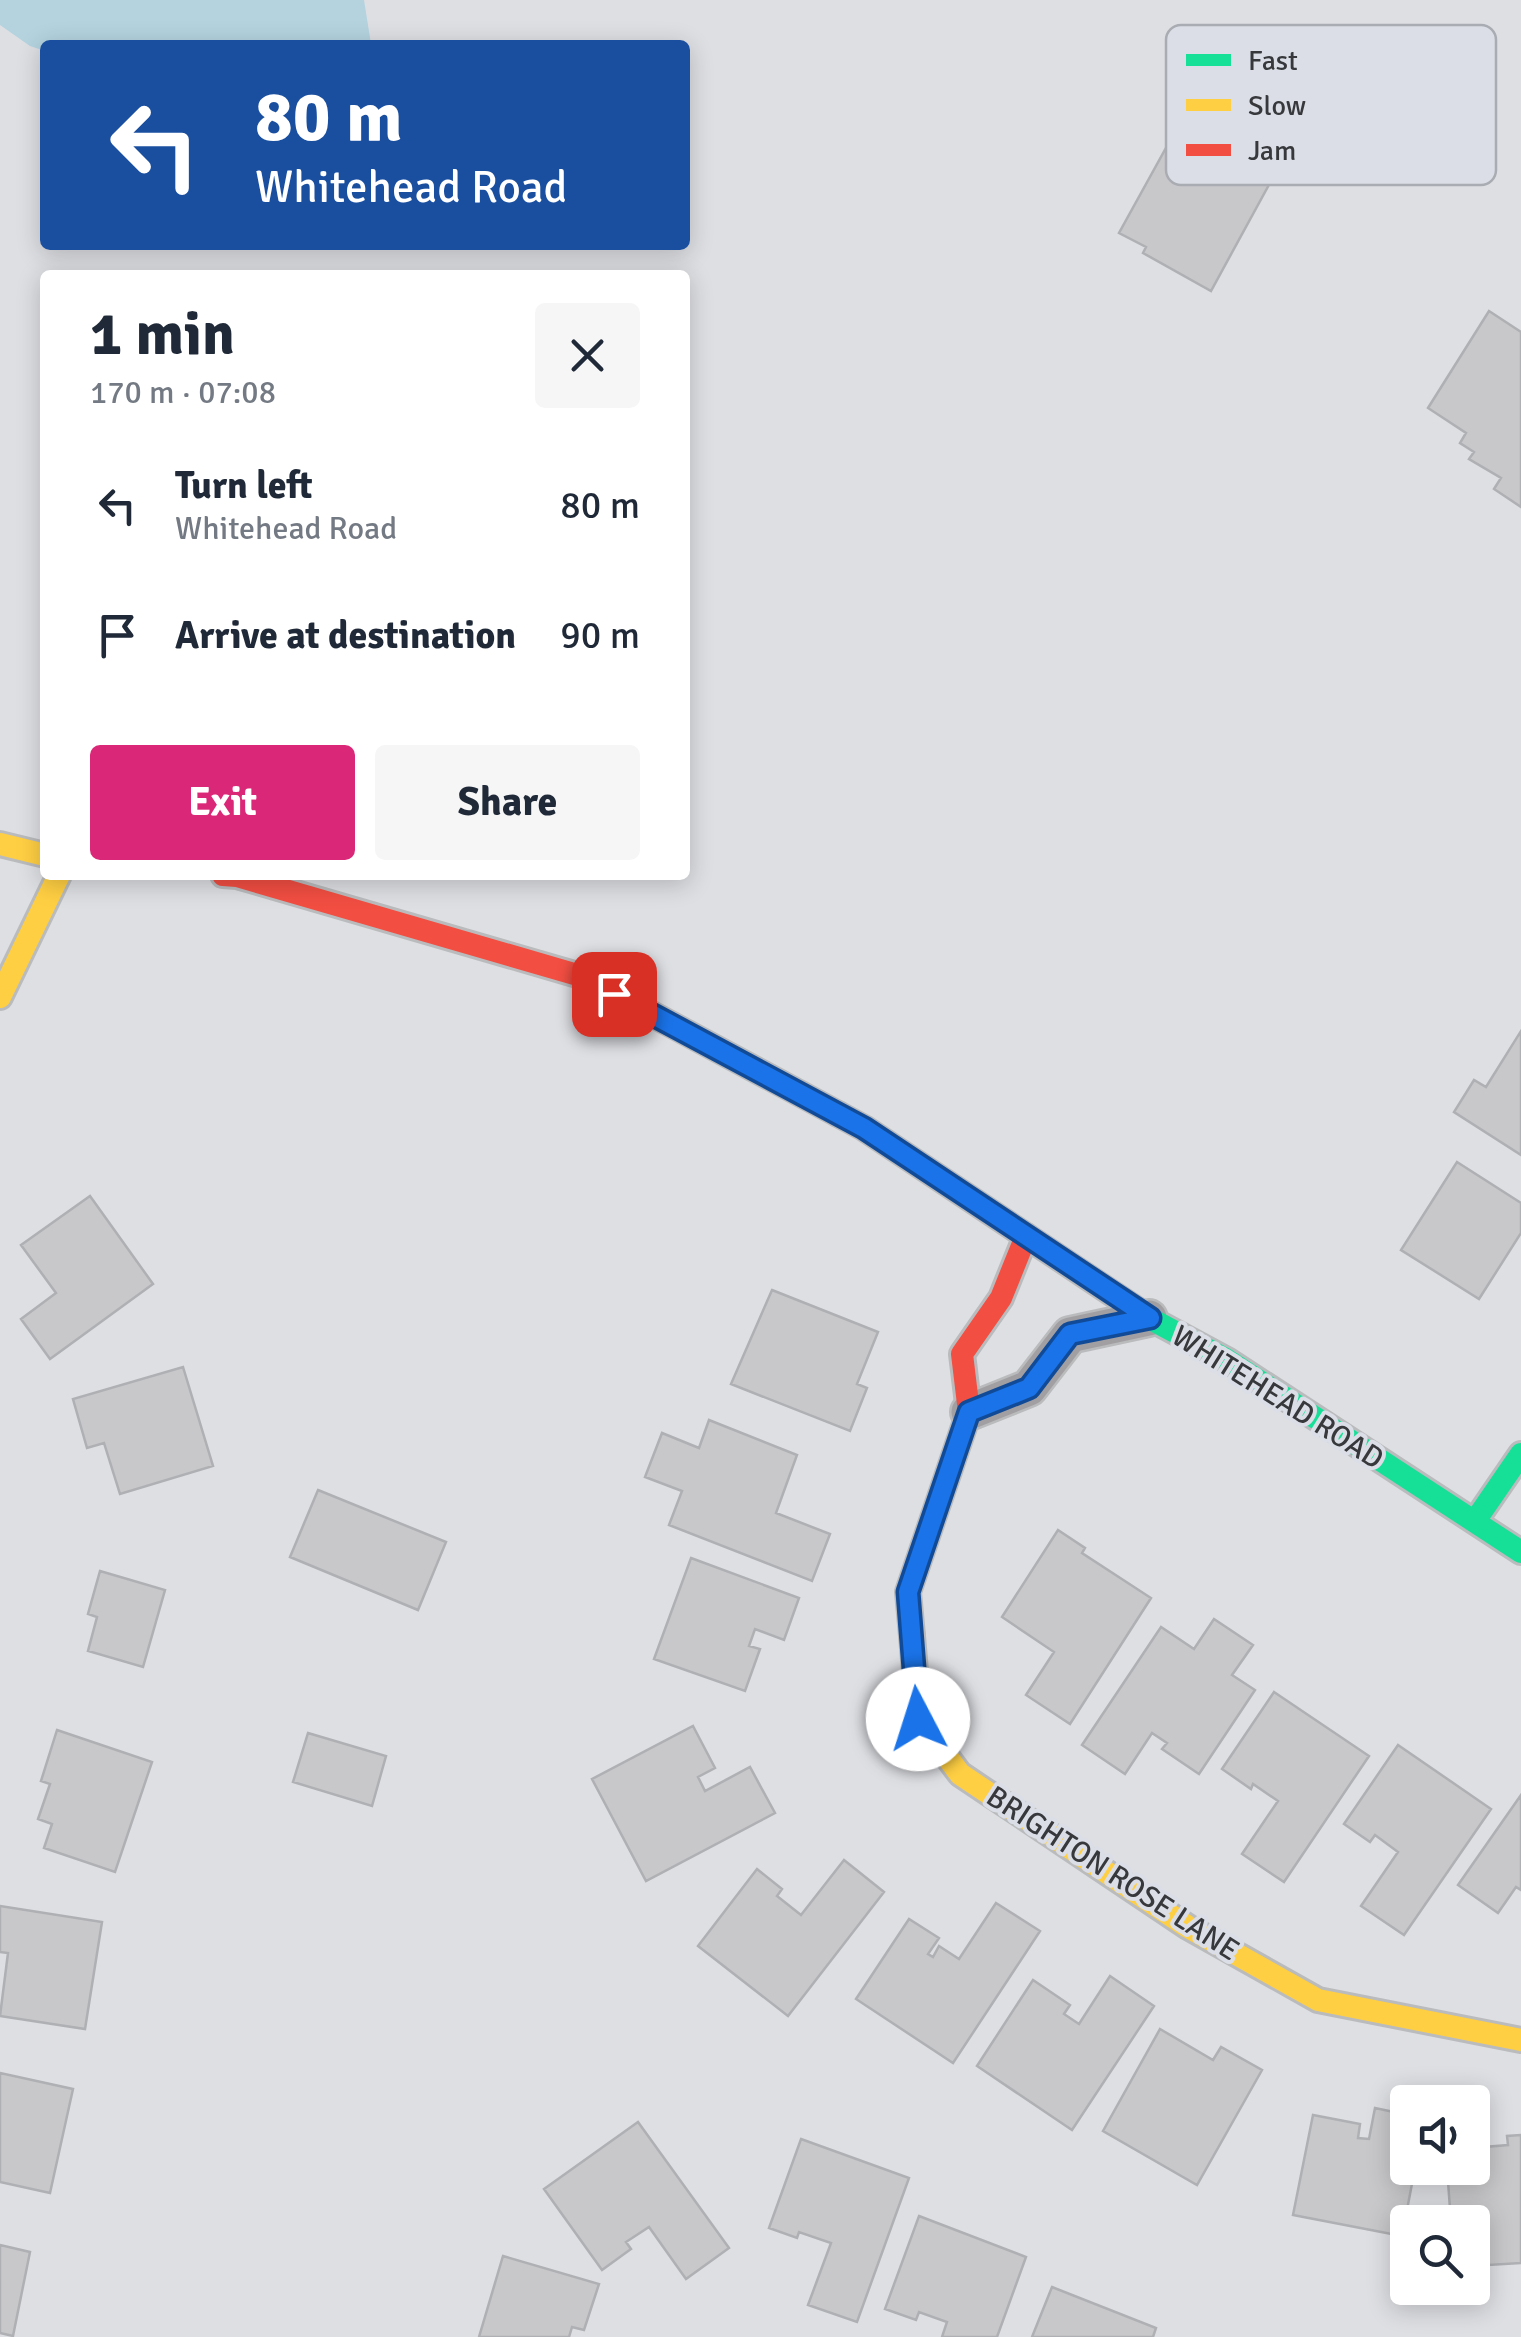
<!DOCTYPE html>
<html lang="en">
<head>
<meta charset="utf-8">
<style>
  :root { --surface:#fff; --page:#f6f6f7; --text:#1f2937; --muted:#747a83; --accent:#db2777 }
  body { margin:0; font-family:Signika,sans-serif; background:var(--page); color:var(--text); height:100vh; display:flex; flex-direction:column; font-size:38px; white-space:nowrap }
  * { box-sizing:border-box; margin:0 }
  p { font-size:32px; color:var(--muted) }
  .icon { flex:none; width:55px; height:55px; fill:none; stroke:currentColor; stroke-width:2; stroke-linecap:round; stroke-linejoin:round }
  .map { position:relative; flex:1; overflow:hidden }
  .sheet { position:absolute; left:40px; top:270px; width:650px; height:610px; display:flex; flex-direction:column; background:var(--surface); border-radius:10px; box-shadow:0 5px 25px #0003 }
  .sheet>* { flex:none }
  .guide { position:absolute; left:40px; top:40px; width:650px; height:210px; border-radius:10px; box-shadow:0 5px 25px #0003; background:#1a4fa0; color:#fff; overflow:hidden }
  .fabs { position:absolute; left:1390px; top:2085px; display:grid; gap:20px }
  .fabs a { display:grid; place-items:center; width:100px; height:100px; border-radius:10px; background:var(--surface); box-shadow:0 5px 25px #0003; font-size:50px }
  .pin { position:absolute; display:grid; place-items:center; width:85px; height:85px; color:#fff; margin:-42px; border-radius:20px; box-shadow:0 5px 15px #0006 }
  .me { position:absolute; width:110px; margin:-55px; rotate:355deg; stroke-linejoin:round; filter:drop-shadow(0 0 8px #0008) }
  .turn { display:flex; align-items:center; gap:35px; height:210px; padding:0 50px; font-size:45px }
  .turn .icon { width:130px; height:130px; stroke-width:2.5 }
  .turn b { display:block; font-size:70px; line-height:85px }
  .round { display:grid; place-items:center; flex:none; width:105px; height:105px; border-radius:10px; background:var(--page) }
  .summary { display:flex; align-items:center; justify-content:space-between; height:170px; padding:0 50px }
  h1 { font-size:60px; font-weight:700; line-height:75px }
  .action { display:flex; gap:20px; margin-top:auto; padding:20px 50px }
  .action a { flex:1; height:115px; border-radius:10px; background:var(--accent); color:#fff; font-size:40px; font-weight:700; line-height:115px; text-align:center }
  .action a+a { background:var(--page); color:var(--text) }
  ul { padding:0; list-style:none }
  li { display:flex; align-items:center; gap:30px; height:130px; padding:0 50px }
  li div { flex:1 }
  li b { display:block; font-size:38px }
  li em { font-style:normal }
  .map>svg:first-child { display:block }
  .water { fill:#b4d3df }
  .building { fill:#c8c8cb; stroke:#afb0b3; stroke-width:2.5 }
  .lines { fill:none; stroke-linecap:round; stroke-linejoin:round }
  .street-casing { stroke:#babbbd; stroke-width:40 }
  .fast-casing { stroke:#babbbd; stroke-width:28 }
  .slow-casing { stroke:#babbbd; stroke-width:28 }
  .jam-casing { stroke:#babbbd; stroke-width:28 }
  .street { stroke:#a19fa2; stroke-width:35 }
  .fast { stroke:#16e098; stroke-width:22 }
  .slow { stroke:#ffcf43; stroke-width:22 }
  .jam { stroke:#f24e42; stroke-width:22 }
  .route-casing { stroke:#114b97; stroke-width:25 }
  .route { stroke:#1a73e8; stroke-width:18 }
  .labels { text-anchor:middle; stroke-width:8; stroke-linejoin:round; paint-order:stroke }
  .street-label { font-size:30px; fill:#36383b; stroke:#dbdee6 }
  .key { fill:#dbdee6; stroke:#aaacb3; stroke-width:2.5 }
  .key-label { font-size:28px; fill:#36383b }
</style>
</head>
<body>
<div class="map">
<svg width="1521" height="2337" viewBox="0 0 1521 2337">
  <rect width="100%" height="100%" fill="#dedfe3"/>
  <path class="water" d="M 0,0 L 364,0 L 371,44 L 45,45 L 45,51 L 30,46 L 0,25 Z"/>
  <path class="building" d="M 1177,128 L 1271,181 L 1211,291 L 1143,253 L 1146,247 L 1119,233 Z
    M 1489,311 L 1521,332 L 1521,507 L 1494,489 L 1501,478 L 1469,459 L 1474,452 L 1460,443 L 1466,433 L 1428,408 Z
    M 1521,1031 L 1521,1155 L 1454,1112 L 1474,1080 L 1486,1087 Z
    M 1457,1162 L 1521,1203 L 1521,1233 L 1479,1299 L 1401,1250 Z
    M 90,1196 L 153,1284 L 50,1359 L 21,1319 L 56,1293 L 21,1245 Z
    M 772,1290 L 878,1332 L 857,1384 L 867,1388 L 850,1431 L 731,1384 Z
    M 183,1367 L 213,1466 L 120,1494 L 104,1443 L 87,1448 L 73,1399 Z
    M 709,1420 L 797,1455 L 776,1513 L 830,1534 L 812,1581 L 669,1525 L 682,1491 L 645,1477 L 662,1433 L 699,1448 Z
    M 318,1490 L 446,1542 L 418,1610 L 290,1557 Z
    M 1058,1530 L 1085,1548 L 1082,1553 L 1151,1598 L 1070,1724 L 1026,1695 L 1054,1652 L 1002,1617 Z
    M 691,1558 L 799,1598 L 784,1640 L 755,1629 L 749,1646 L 760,1649 L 745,1691 L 654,1659 Z
    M 100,1571 L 165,1590 L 143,1667 L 88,1651 L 97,1617 L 88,1614 Z
    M 1214,1619 L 1253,1645 L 1232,1675 L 1255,1690 L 1199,1774 L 1162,1749 L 1167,1743 L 1152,1733 L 1125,1774 L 1082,1745 L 1161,1627 L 1194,1649 Z
    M 1274,1692 L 1369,1756 L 1284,1882 L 1242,1854 L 1278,1801 L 1253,1784 L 1251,1789 L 1222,1769 Z
    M 693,1726 L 715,1768 L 698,1777 L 705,1791 L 750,1767 L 775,1813 L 646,1881 L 592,1779 Z
    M 57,1730 L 152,1762 L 115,1872 L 44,1848 L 52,1824 L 38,1819 L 50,1784 L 41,1781 Z
    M 308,1733 L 386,1756 L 372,1806 L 293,1782 Z
    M 1398,1745 L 1491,1809 L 1404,1935 L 1361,1906 L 1398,1852 L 1375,1835 L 1370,1842 L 1344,1824 Z
    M 1521,1795 L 1521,1890 L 1516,1887 L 1498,1913 L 1458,1885 Z
    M 844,1860 L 884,1892 L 788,2016 L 698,1946 L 757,1869 L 782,1889 L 777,1896 L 801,1915 Z
    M 996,1903 L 1040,1931 L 953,2063 L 856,1999 L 909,1919 L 939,1938 L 928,1954 L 933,1957 L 939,1946 L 959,1959 Z
    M 0,1906 L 102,1922 L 85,2029 L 0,2016 L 8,1953 L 0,1952 Z
    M 1110,1976 L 1154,2006 L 1072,2130 L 977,2066 L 1033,1980 L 1070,2005 L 1064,2014 L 1079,2024 Z
    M 1160,2029 L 1213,2060 L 1221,2047 L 1262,2070 L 1197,2185 L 1103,2131 Z
    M 0,2073 L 73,2089 L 50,2193 L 0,2182 Z
    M 1375,2108 L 1408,2115 L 1408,2168 L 1415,2168 L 1402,2236 L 1293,2215 L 1313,2115 L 1360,2124 L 1358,2138 L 1369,2139 Z
    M 638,2122 L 729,2248 L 686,2279 L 649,2227 L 626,2242 L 631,2249 L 602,2270 L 544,2189 Z
    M 1521,2135 L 1521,2263 L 1472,2266 L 1472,2222 L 1451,2222 L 1447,2168 L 1472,2168 L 1472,2148 L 1508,2145 L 1507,2136 Z
    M 801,2139 L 909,2178 L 857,2322 L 808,2305 L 831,2243 L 799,2232 L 797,2238 L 769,2228 Z
    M 919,2216 L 1026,2257 L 997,2337 L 942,2337 L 947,2322 L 919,2312 L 916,2320 L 885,2309 Z
    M 0,2245 L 30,2252 L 13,2336 L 0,2333 Z
    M 503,2256 L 599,2284 L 584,2330 L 572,2327 L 569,2337 L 479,2337 Z
    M 1052,2287 L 1156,2328 L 1153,2337 L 1032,2337 Z"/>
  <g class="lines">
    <defs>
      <path id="street" d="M 969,1412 L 1029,1388 L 1070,1335 L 1149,1318"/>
      <path id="fast" d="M 838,1114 L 864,1128 L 1149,1318 L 1227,1360 L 1521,1552
        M 1475,1521 L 1521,1454"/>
      <path id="slow" d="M 0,844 L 45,855
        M 0,997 L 59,875
        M 912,1636 L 919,1719 L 960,1774 L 1188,1927 L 1318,2000 L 1521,2040"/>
      <path id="jam" d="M 223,875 L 237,876 L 581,976 L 838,1114
        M 912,1636 L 908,1592 L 969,1412 L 962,1354 L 1001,1298 L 1026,1236"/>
    </defs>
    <use href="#street" class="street-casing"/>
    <use href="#fast" class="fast-casing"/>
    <use href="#slow" class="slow-casing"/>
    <use href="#jam" class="jam-casing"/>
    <use href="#street" class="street"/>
    <use href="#fast" class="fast"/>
    <use href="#slow" class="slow"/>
    <use href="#jam" class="jam"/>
  </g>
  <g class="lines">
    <defs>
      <path id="route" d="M 614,994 L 864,1128 L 1150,1318 L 1070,1334 L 1029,1388 L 969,1412 L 908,1592 L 918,1719"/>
    </defs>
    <use href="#route" class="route-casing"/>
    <use href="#route" class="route"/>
  </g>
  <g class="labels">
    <g class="street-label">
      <text transform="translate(1278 1397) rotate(32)" y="10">WHITEHEAD ROAD</text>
      <text transform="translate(1113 1873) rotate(33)" y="10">BRIGHTON ROSE LANE</text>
    </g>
  </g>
  <rect x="1166" y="25" width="330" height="160" rx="15" class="key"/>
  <rect x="1186" y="54" width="45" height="12" fill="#16e098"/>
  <rect x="1186" y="99" width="45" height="12" fill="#ffcf43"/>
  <rect x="1186" y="144" width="45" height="12" fill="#f24e42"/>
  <g class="key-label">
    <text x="1248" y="70">Fast</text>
    <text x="1248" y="115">Slow</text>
    <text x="1248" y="160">Jam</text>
  </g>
</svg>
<div class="fabs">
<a><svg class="icon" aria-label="sound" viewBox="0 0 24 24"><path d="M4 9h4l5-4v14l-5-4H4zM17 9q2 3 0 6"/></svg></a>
<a><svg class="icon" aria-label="search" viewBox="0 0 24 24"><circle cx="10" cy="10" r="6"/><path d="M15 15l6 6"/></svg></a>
</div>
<div class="pin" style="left:614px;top:994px;background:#d93025"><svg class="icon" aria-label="arrive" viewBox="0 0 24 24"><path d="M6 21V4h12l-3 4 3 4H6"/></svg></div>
<svg class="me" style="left:918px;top:1719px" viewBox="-20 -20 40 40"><circle r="19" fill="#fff"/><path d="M0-13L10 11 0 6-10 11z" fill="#1a73e8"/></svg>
<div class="guide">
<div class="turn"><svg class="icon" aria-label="left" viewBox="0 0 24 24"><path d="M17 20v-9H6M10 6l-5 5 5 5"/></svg><div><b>80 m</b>Whitehead Road</div></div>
</div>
<section class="sheet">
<div class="summary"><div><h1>1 min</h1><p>170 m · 07:08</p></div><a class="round"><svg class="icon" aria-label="close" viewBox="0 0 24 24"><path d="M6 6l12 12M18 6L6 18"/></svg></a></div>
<ul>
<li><svg class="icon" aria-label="left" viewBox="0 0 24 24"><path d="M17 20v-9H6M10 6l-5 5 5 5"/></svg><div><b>Turn left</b><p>Whitehead Road</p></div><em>80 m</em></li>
<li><svg class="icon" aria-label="arrive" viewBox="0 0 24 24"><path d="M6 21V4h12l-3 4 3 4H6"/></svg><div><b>Arrive at destination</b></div><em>90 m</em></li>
</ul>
<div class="action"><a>Exit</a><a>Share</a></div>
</section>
</div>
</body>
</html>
